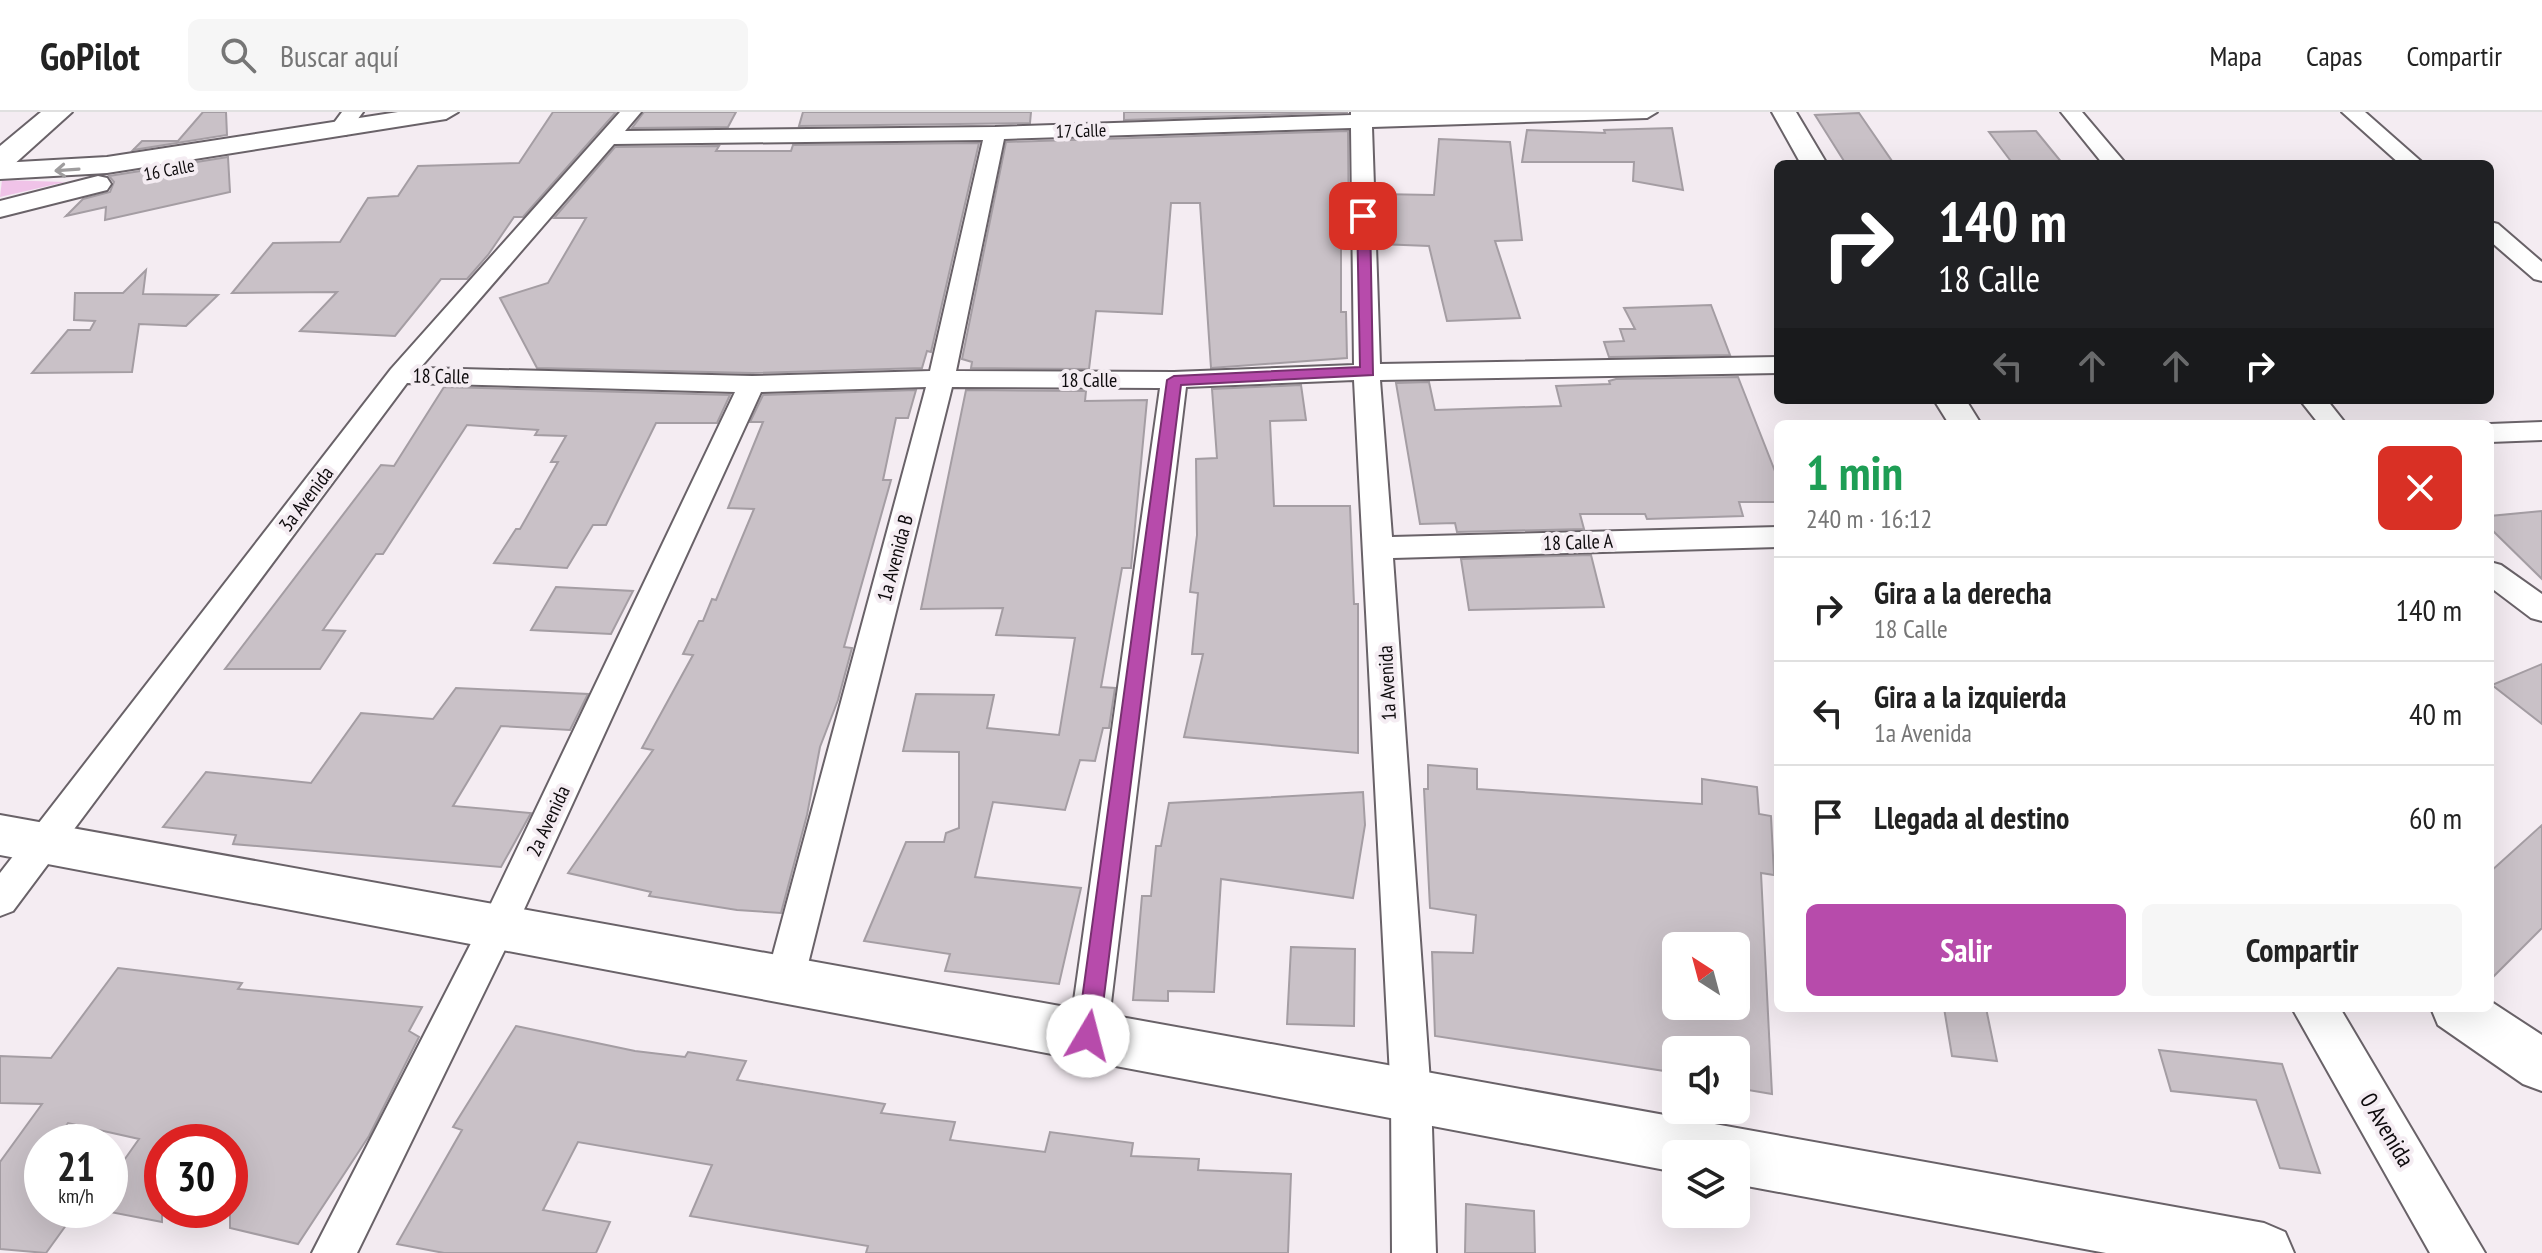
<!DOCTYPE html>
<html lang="es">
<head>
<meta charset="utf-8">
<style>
  :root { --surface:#fff; --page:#f6f6f6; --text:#222; --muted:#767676; --line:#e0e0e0; --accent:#b74bab }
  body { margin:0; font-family:"PT Sans Narrow",sans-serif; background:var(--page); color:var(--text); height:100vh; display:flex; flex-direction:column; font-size:30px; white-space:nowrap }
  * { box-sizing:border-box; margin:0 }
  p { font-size:26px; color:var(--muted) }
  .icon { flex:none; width:44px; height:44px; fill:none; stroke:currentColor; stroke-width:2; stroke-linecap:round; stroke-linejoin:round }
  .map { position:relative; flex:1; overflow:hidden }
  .side { position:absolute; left:1774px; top:308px; width:720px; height:592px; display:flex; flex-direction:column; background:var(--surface); border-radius:12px; box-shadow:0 8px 32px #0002 }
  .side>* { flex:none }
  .banner { position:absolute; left:1774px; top:48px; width:720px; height:244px; border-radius:12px; box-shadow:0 8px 32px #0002; background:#202124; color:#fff; overflow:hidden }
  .needle { width:52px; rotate:324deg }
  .fabs { position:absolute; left:1662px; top:820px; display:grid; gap:16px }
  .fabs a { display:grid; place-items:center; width:88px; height:88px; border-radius:12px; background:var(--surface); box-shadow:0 8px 32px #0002; font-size:40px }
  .speed { position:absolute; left:24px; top:1012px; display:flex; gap:16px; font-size:40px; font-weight:700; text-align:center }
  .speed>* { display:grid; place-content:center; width:104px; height:104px; border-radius:50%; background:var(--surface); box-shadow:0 8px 32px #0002; line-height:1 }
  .speed small { font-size:20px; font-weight:400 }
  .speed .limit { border:12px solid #d22; background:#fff; color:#111 }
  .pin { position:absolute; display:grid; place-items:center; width:68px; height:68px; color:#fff; margin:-34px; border-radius:16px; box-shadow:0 4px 12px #0006 }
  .me { position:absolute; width:88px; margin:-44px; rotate:8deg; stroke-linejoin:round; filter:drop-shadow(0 0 6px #0008) }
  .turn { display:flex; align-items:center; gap:28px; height:168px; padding:0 32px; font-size:36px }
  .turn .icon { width:104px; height:104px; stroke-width:2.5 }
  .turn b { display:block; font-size:56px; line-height:68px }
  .lanes { display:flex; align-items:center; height:76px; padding:0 32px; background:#0003; justify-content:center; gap:40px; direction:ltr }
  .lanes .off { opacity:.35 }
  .round { display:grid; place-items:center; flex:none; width:84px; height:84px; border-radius:12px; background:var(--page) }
  .summary { display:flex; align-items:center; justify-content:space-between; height:136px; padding:0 32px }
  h1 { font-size:48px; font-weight:800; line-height:60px; color:#1e9e55 }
  .primary-button { display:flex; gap:16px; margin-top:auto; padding:16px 32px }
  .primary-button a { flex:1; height:92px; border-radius:12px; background:var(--accent); color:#fff; font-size:32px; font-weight:800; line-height:92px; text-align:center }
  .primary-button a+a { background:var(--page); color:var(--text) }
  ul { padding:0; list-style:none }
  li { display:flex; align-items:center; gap:24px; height:104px; padding:0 32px; border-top:2px solid var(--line) }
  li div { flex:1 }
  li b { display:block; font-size:30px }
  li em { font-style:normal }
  header { display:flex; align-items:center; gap:48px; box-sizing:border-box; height:112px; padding:0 40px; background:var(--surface); border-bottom:2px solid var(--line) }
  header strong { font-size:38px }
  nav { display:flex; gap:44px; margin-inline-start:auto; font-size:28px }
  .search { width:560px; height:72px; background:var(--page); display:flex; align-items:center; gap:20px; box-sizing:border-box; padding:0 28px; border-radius:12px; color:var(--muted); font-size:30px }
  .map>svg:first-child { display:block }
  .green { fill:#f0c3e8 }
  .building { fill:#c9c1c7; stroke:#a49da3; stroke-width:2; fill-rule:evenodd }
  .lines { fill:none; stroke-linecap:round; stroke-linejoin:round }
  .minor-casing { stroke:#696268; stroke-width:4 }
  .tertiary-casing { stroke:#696268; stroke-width:4 }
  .secondary-casing { stroke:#696268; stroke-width:4 }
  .primary-casing { stroke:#696268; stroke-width:4 }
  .minor { fill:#fff; fill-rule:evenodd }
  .tertiary { fill:#fff; fill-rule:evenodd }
  .secondary { fill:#fff; fill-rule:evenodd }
  .primary { fill:#fff; fill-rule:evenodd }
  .oneway { stroke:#9f9d9e }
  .route { fill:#b74bab; stroke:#77316f; stroke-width:2 }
  .labels { text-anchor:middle; stroke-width:8; stroke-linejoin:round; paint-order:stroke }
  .far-street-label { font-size:18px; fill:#0e0b0d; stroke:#f4ecf2 }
  .street-label { font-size:20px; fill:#0e0b0d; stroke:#f4ecf2 }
  .near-street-label { font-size:24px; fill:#0e0b0d; stroke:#f4ecf2 }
</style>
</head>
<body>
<header>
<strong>GoPilot</strong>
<div class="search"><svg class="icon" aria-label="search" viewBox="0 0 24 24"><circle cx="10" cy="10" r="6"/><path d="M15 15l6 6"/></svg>Buscar aquí</div>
<nav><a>Mapa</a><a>Capas</a><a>Compartir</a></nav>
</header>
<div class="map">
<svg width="2542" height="1141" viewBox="0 0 2542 1141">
  <rect width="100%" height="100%" fill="#f4ecf2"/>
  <path class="green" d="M 2,68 L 65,70 L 0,85 Z"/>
  <path class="building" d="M 203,0 L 226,0 L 227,23 L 133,38 L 142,29 L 178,29 Z
    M 553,0 L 616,0 L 523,105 L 514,105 L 488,143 L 467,167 L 441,167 L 395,224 L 300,219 L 337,180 L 232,181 L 273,131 L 340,130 L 368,86 L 398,84 L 418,54 L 519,51 Z
    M 644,0 L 736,0 L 728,15 L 632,16 Z
    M 803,0 L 1031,0 L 1030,11 L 799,14 Z
    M 1124,0 L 1348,0 L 1124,8 Z
    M 1859,1 L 1894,52 L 1844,49 L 1815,3 Z
    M 1672,16 L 1683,78 L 1633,69 L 1634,50 L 1522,50 L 1527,18 L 1605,21 L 1604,18 Z
    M 1348,19 L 1349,131 L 1341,131 L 1341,200 L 1346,200 L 1347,246 L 1211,256 L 1200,91 L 1171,91 L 1162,202 L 1096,199 L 1089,257 L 971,256 L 972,250 L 962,247 L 1006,30 Z
    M 2036,19 L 2063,52 L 2013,52 L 1989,20 Z
    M 1439,27 L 1510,30 L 1522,128 L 1495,129 L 1520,206 L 1447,209 L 1429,134 L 1379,132 L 1377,82 L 1434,83 Z
    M 979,31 L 931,240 L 927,239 L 922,256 L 752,261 L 537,256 L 500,186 L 548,171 L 586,106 L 554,106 L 615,35 L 719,34 L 716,39 L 791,39 L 793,33 Z
    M 228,45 L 230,80 L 105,108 L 106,95 L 66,104 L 83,87 L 110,80 L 114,70 L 109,64 Z
    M 146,158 L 143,182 L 218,183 L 186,214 L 139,212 L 132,260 L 32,261 L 68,218 L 90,218 L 95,209 L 74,208 L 75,181 L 123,181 Z
    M 1711,193 L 1730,243 L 1609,245 L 1604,230 L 1624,229 L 1620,217 L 1635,217 L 1624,196 Z
    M 1738,265 L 1778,367 L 1778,390 L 1739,390 L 1743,404 L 1647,407 L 1645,402 L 1580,402 L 1584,417 L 1457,420 L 1455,411 L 1420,412 L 1396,271 L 1429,270 L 1435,298 L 1561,294 L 1556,274 L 1610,272 L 1609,269 L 1616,267 Z
    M 1301,273 L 1306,308 L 1270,309 L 1274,394 L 1350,394 L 1354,492 L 1358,492 L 1358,641 L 1184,625 L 1203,542 L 1192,542 L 1198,481 L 1190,480 L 1197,423 L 1196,347 L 1217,346 L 1212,277 Z
    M 444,275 L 730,283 L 717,311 L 656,311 L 606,413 L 593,413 L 567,456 L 494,451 L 516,417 L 520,417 L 558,350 L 551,350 L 566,324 L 535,323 L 538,318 L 467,313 L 383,442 L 376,442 L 323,518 L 345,519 L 320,557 L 225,557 L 381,353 L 394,354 Z
    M 916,278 L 908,306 L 896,306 L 883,368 L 891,368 L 844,535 L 852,536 L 838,588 L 820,635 L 807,703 L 781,801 L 737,798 L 649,784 L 651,780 L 568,761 L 653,638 L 642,636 L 693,543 L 683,542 L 699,509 L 703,509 L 712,487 L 716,488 L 754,397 L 728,396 L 763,310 L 750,310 L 763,283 Z
    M 966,278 L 1086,279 L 1085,289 L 1147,288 L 1131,456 L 1122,456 L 1101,575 L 1115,576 L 1109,616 L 1103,616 L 1095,649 L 1080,648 L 1065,698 L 993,690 L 975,765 L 1081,776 L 1059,872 L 945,859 L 950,842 L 864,829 L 906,730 L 944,730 L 946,721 L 959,716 L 959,640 L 903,639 L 916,582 L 994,583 L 987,616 L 1059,623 L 1075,526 L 996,523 L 1003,496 L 921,497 Z
    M 2542,399 L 2542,467 L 2490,416 L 2490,404 Z
    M 1591,443 L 1604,495 L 1469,498 L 1461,447 Z
    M 556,475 L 633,479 L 611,522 L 531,518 Z
    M 2542,552 L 2542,612 L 2492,573 Z
    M 456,576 L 588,582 L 570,618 L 501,614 L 453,694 L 531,701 L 501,755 L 233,732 L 236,723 L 163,715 L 206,660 L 311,671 L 361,601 L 433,607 Z
    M 1428,653 L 1477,657 L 1477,677 L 1702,692 L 1702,667 L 1757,675 L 1759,702 L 1771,704 L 1774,763 L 1761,761 L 1772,982 L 1736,976 L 1736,938 L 1671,938 L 1671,960 L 1435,924 L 1432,840 L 1473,841 L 1476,803 L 1430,796 L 1424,677 L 1428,677 ZM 1676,834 L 1736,834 L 1736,894 L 1676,894 Z
    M 1363,680 L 1365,713 L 1353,786 L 1221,767 L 1214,880 L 1168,879 L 1168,889 L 1133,888 L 1142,784 L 1151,784 L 1156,734 L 1161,734 L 1169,691 Z
    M 2542,713 L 2542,816 L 2490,868 L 2490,760 Z
    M 1291,835 L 1355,837 L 1354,914 L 1287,912 Z
    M 118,856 L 242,871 L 238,877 L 422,895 L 409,919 L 419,925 L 369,1024 L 298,1132 L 230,1116 L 230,1030 L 162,1030 L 162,1110 L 110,1100 L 110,1068 L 139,1027 L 68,1011 L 55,1030 L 42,1030 L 42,1098 L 77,1098 L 46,1141 L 0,1137 L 0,1050 L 42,992 L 0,991 L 0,944 L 51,946 Z
    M 1944,896 L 1986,896 L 1997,949 L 1952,944 Z
    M 516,914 L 635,939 L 685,945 L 688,940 L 746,949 L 737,968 L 885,992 L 881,1001 L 955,1010 L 950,1028 L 1045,1040 L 1050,1020 L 1133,1031 L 1131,1044 L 1199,1047 L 1198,1058 L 1291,1062 L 1288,1141 L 866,1141 L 868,1134 L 690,1104 L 712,1053 L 578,1030 L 543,1098 L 610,1110 L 596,1141 L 444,1141 L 397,1132 L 462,1018 L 453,1015 Z
    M 2159,938 L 2282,952 L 2320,1061 L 2280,1056 L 2256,988 L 2171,979 Z
    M 1466,1092 L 1534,1099 L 1535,1141 L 1465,1141 Z"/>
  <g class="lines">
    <defs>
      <path id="minor" d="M 342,0 L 363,0 L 346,23 L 332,23 L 328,19 Z
        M 620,0 L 641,0 L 625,19 L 995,15 L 1351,3 L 1351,0 L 1657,0 L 1647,6 L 1372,15 L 1380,252 L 1778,245 L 1778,261 L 1380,268 L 1392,425 L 1778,415 L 1778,435 L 1393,446 L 1431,984 L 1436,1141 L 1392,1141 L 1391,984 L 1354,268 L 1186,275 L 1107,924 L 1102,937 L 1088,942 L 1074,937 L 1069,924 L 1160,276 L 952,275 L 804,868 L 798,880 L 785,885 L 772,880 L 766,868 L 926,275 L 761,280 L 516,815 L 357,1141 L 312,1141 L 485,804 L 735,280 L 407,271 L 13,799 L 0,804 L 0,761 L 391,257 ZM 1351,16 L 1354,253 L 1174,260 L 956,259 L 1004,27 ZM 983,28 L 930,259 L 752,264 L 420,256 L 614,32 Z
        M 2061,0 L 2082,0 L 2126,52 L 2103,52 Z
        M 2342,0 L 2365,0 L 2424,52 L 2400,52 Z
        M 2490,110 L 2498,112 L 2542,150 L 2542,169 L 2534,167 L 2490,129 Z
        M 2300,288 L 2327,288 L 2346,312 L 2319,312 Z
        M 2542,310 L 2542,328 L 2490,330 L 2490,312 Z
        M 2490,450 L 2501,453 L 2542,482 L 2542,509 L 2531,506 L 2490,475 Z"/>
      <path id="tertiary" d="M 398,0 L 458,0 L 446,7 L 107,61 L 0,67 L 0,51 L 107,45 Z
        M 1772,0 L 1796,0 L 1827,52 L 1801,52 Z
        M 98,64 L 107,66 L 111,72 L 107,78 L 0,105 L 0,89 Z
        M 1934,288 L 1966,288 L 1981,312 L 1949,312 Z
        M 2292,896 L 2340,896 L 2485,1141 L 2430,1141 Z"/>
      <path id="secondary" d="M 0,703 L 2264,1111 L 2285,1120 L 2294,1141 L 2106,1141 L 1736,1072 L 1736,1042 L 1676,1042 L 1676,1060 L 0,743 Z
        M 2490,889 L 2542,923 L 2542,979 L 2523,972 L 2438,913 L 2431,896 L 2490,896 Z"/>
      <path id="primary" d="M 41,0 L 72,0 L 11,55 L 0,58 L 0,34 Z"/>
    </defs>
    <use href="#minor" class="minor-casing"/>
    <use href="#tertiary" class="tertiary-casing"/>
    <use href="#secondary" class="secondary-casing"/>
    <use href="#primary" class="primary-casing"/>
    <use href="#minor" class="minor"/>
    <use href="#tertiary" class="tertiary"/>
    <use href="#secondary" class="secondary"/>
    <use href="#primary" class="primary"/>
  </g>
  <defs><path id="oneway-shaft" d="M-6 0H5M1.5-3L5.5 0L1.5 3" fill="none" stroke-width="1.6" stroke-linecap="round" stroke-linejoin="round" transform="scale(2)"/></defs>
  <use class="oneway" href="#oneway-shaft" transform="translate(67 58) rotate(176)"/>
  <path class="route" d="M 1363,100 L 1370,104 L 1373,263 L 1181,273 L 1099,924 L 1095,931 L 1088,934 L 1080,931 L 1077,924 L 1167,268 L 1174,264 L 1360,255 L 1357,104 Z"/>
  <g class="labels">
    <g class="far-street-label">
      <text transform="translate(1081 19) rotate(-2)" y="6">17 Calle</text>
      <text transform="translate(169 58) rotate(-11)" y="6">16 Calle</text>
    </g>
    <g class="street-label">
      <text transform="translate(441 264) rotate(1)" y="7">18 Calle</text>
      <text x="1089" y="275">18 Calle</text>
      <text transform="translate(306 387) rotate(-53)" y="7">3a Avenida</text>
      <text transform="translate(1578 430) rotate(-2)" y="7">18 Calle A</text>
      <text transform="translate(895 446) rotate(-75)" y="7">1a Avenida B</text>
      <text transform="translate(1387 571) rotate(-93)" y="7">1a Avenida</text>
      <text transform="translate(548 709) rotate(-65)" y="7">2a Avenida</text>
    </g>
    <g class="near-street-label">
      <text transform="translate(2387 1018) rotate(59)" y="8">0 Avenida</text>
    </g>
  </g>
</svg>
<div class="fabs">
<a><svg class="needle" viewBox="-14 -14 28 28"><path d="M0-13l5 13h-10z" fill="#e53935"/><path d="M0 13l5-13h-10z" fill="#767676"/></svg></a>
<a><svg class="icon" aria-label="sound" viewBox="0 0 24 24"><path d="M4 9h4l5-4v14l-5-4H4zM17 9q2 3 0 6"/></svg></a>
<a><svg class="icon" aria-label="layers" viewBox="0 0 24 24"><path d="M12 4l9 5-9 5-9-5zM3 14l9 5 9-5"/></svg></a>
</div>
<div class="speed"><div>21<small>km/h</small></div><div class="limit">30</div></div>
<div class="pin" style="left:1363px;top:104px;background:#d93025"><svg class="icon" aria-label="arrive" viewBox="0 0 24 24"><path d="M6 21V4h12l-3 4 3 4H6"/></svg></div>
<svg class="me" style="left:1088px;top:924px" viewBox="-20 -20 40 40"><circle r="19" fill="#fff"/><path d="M0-13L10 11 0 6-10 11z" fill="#b74bab"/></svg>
<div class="banner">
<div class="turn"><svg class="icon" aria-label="right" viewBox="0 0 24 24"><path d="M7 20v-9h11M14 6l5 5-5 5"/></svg><div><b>140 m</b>18 Calle</div></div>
<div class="lanes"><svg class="icon off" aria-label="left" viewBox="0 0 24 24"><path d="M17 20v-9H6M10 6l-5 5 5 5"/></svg><svg class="icon off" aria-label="ahead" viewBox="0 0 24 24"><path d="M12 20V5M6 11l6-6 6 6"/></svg><svg class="icon off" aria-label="ahead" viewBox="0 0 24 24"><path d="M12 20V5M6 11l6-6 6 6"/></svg><svg class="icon" aria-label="right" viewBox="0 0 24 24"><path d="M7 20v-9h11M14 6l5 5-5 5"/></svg></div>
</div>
<section class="side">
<div class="summary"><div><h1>1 min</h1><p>240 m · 16:12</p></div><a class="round" style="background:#d93025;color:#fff"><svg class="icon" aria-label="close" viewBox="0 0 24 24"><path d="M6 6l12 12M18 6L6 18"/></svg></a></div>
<ul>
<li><svg class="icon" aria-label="right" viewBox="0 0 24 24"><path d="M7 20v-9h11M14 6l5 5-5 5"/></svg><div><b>Gira a la derecha</b><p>18 Calle</p></div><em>140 m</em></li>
<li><svg class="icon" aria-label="left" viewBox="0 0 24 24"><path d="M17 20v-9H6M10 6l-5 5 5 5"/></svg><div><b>Gira a la izquierda</b><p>1a Avenida</p></div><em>40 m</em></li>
<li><svg class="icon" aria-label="arrive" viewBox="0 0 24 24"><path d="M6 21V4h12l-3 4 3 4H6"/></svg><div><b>Llegada al destino</b></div><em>60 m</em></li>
</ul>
<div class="primary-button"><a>Salir</a><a>Compartir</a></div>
</section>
</div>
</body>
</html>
